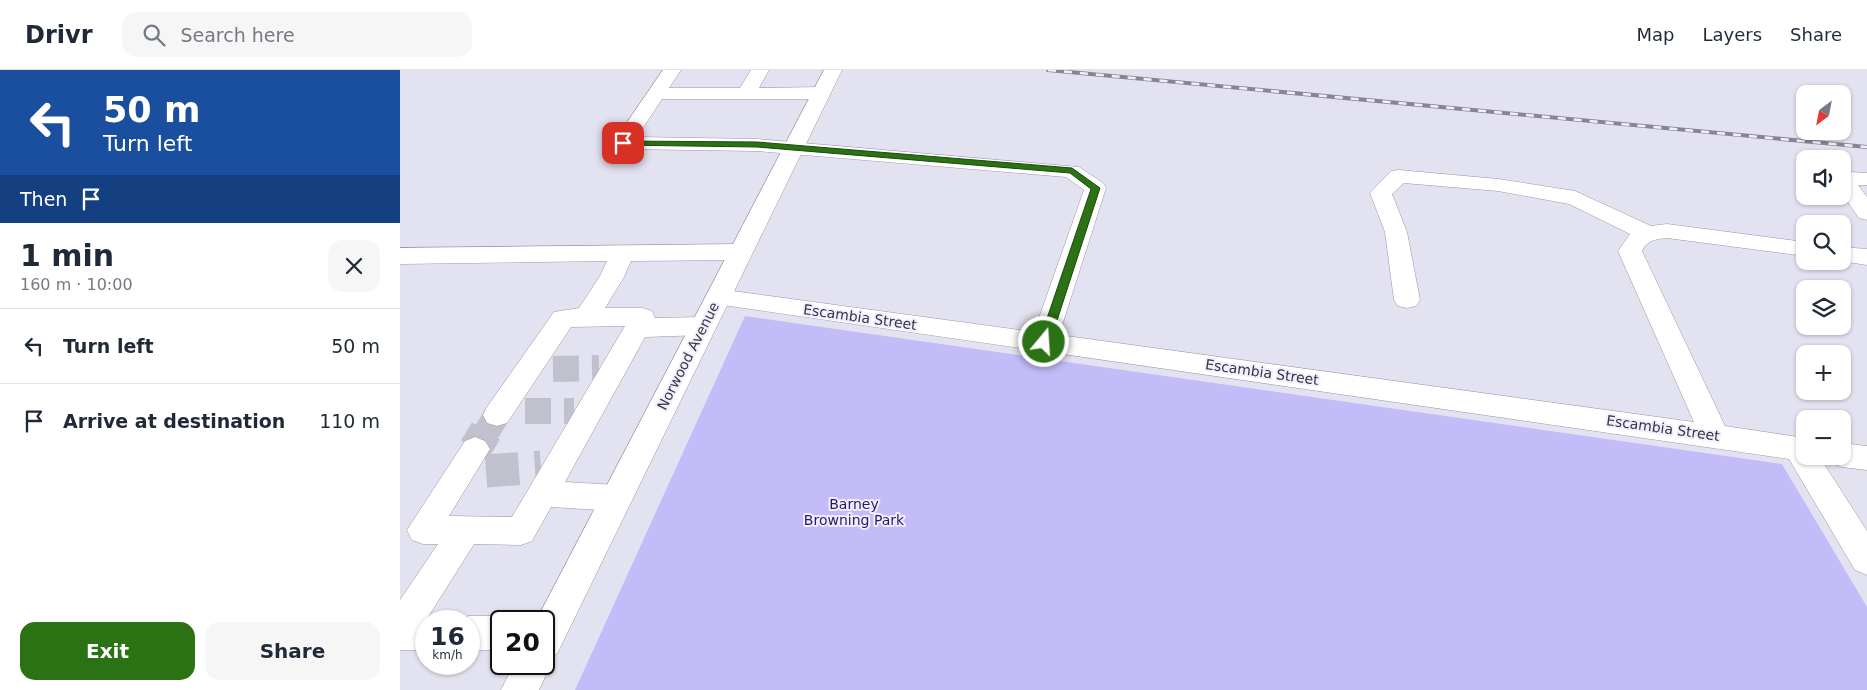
<!DOCTYPE html>
<html lang="en">
<head>
<meta charset="utf-8">
<style>
  :root { --surface:#fff; --page:#f6f6f7; --text:#1f2937; --muted:#747a83; --line:#e0e1e3; --accent:#2a7214 }
  body { margin:0; font-family:"DejaVu Sans",sans-serif; background:var(--page); color:var(--text); height:100vh; display:flex; flex-direction:column; font-size:19px; white-space:nowrap }
  * { box-sizing:border-box; margin:0 }
  p { font-size:16px; color:var(--muted) }
  .icon { flex:none; width:28px; height:28px; fill:none; stroke:currentColor; stroke-width:2; stroke-linecap:round; stroke-linejoin:round }
  .map { position:relative; flex:1; overflow:hidden }
  .drawer { display:flex; flex-direction:column; background:var(--surface); width:400px }
  .drawer>* { flex:none }
  .hud { background:#1a4fa0; color:#fff; overflow:hidden }
  .needle { width:32px; rotate:212deg }
  .buttons { position:absolute; left:1396px; top:15px; display:grid; gap:10px }
  .buttons a { display:grid; place-items:center; width:55px; height:55px; border-radius:10px; background:var(--surface); box-shadow:0 1px 4px #0004; font-size:25px }
  .speed { position:absolute; left:15px; top:540px; display:flex; gap:10px; font-size:25px; font-weight:700; text-align:center }
  .speed>* { display:grid; place-content:center; width:65px; height:65px; border-radius:50%; background:var(--surface); box-shadow:0 1px 4px #0004; line-height:1 }
  .speed small { font-size:12px; font-weight:400 }
  .speed .limit { border:2px solid #111; border-radius:8px; background:#fff; color:#111 }
  .pin { position:absolute; display:grid; place-items:center; width:42px; height:42px; color:#fff; margin:-21px; border-radius:10px; box-shadow:0 2px 8px #0006 }
  .me { position:absolute; width:55px; margin:-28px; rotate:18deg; stroke-linejoin:round; filter:drop-shadow(0 0 4px #0008) }
  .turn { display:flex; align-items:center; gap:18px; height:105px; padding:0 20px; font-size:22px }
  .turn .icon { width:65px; height:65px; stroke-width:2.5 }
  .turn b { display:block; font-size:35px; line-height:42px }
  .then { display:flex; align-items:center; height:48px; padding:0 20px; background:#0003; gap:10px; font-size:19px }
  .round { display:grid; place-items:center; flex:none; width:52px; height:52px; border-radius:15px; background:var(--page) }
  .head { display:flex; align-items:center; justify-content:space-between; height:85px; padding:0 20px }
  h1 { font-size:30px; font-weight:700; line-height:38px }
  .button { display:flex; gap:10px; margin-top:auto; padding:10px 20px }
  .button a { flex:1; height:58px; border-radius:15px; background:var(--accent); color:#fff; font-size:20px; font-weight:700; line-height:58px; text-align:center }
  .button a+a { background:var(--page); color:var(--text) }
  ul { padding:0; list-style:none }
  li { display:flex; align-items:center; gap:15px; height:75px; padding:0 20px; border-top:1px solid var(--line) }
  li div { flex:1 }
  li b { display:block; font-size:19px }
  li em { font-style:normal }
  header { display:flex; align-items:center; gap:30px; box-sizing:border-box; height:70px; padding:0 25px; background:var(--surface); border-bottom:1px solid var(--line) }
  header strong { font-size:24px }
  nav { display:flex; gap:28px; margin-inline-start:auto; font-size:18px }
  .search { width:350px; height:45px; background:var(--page); display:flex; align-items:center; gap:12px; box-sizing:border-box; padding:0 18px; border-radius:15px; color:var(--muted); font-size:19px }
  main { display:flex; flex:1; min-height:0 }
  .map>svg:first-child { display:block }
  .green { fill:#c3bcf9 }
  .lines { fill:none; stroke-linecap:round; stroke-linejoin:round }
  .minor-tunnel-far1 { stroke:#c1c0cd; stroke-width:26; stroke-dasharray:26 13; stroke-linecap:butt }
  .minor-tunnel { stroke:#c1c0cd; stroke-width:33; stroke-dasharray:33 16; stroke-linecap:butt }
  .minor-casing { stroke:#9796a4; stroke-width:1 }
  .major-casing { stroke:#9796a4; stroke-width:1 }
  .minor { fill:#fff; fill-rule:evenodd }
  .major { fill:#fff; fill-rule:evenodd }
  .rail-casing { stroke:#878690; stroke-width:4 }
  .rail { stroke:#f0efff; stroke-width:2.5; stroke-dasharray:8; stroke-linecap:butt }
  .route { fill:#2a7214; stroke:#1b4a0d }
  .labels { text-anchor:middle; stroke-width:4; stroke-linejoin:round; paint-order:stroke }
  .street-label { font-size:14px; fill:#38373e; stroke:#f0efff }
  .park-label { font-size:14px; fill:#2e1665; stroke:#f0efff }
</style>
</head>
<body>
<header>
<strong>Drivr</strong>
<div class="search"><svg class="icon" aria-label="search" viewBox="0 0 24 24"><circle cx="10" cy="10" r="6"/><path d="M15 15l6 6"/></svg>Search here</div>
<nav><a>Map</a><a>Layers</a><a>Share</a></nav>
</header>
<main>
<section class="drawer">
<div class="hud">
<div class="turn"><svg class="icon" aria-label="left" viewBox="0 0 24 24"><path d="M17 20v-9H6M10 6l-5 5 5 5"/></svg><div><b>50 m</b>Turn left</div></div>
<div class="then">Then<svg class="icon" aria-label="arrive" viewBox="0 0 24 24"><path d="M6 21V4h12l-3 4 3 4H6"/></svg></div>
</div>
<div class="head"><div><h1>1 min</h1><p>160 m · 10:00</p></div><a class="round"><svg class="icon" aria-label="close" viewBox="0 0 24 24"><path d="M6 6l12 12M18 6L6 18"/></svg></a></div>
<ul>
<li><svg class="icon" aria-label="left" viewBox="0 0 24 24"><path d="M17 20v-9H6M10 6l-5 5 5 5"/></svg><div><b>Turn left</b></div><em>50 m</em></li>
<li><svg class="icon" aria-label="arrive" viewBox="0 0 24 24"><path d="M6 21V4h12l-3 4 3 4H6"/></svg><div><b>Arrive at destination</b></div><em>110 m</em></li>
</ul>
<div class="button"><a>Exit</a><a>Share</a></div>
</section>
<div class="map">
<svg width="1467" height="620" viewBox="0 0 1467 620">
  <rect width="100%" height="100%" fill="#e3e2f1"/>
  <path class="green" d="M 345,246 L 1382,394 L 1467,537 L 1467,620 L 175,620 Z"/>
  <g class="lines">
    <path class="minor-tunnel-far1" d="M 153,299 L 199,298
      M 125,341 L 174,341
      M 86,363 L 97,345"/>
    <path class="minor-tunnel" d="M 75,379 L 86,361
      M 86,401 L 141,397"/>
    <defs>
      <path id="minor" d="M 263,0 L 281,0 L 269,18 L 340,18 L 351,0 L 369,0 L 359,18 L 420,17 L 427,19 L 429,23 L 427,27 L 420,29 L 262,29 L 237,67 L 357,69 L 679,97 L 703,113 L 706,118 L 659,265 L 1294,352 L 1218,181 L 1230,164 L 1169,134 L 1098,121 L 1004,113 L 992,124 L 1007,162 L 1020,230 L 1016,236 L 1007,238 L 998,236 L 994,230 L 985,162 L 970,123 L 991,101 L 999,100 L 1098,109 L 1175,121 L 1251,156 L 1267,154 L 1405,172 L 1405,186 L 1267,168 C 1256,169 1247,170 1242,181 L 1325,356 L 1405,368 L 1405,386 L 1419,386 L 1467,461 L 1467,505 L 1455,500 L 1389,389 L 309,233 L 306,227 L 309,221 L 318,219 L 634,262 L 684,120 L 666,107 L 357,81 L 223,79 L 216,77 L 213,73 Z
        M 1451,102 L 1467,103 L 1467,115 L 1458,115 L 1467,127 L 1467,150 L 1459,148 L 1442,124 L 1442,105 Z
        M 341,174 L 349,177 L 353,182 L 349,187 L 341,190 L 231,191 L 224,207 L 205,238 L 243,238 L 252,241 L 255,248 L 303,247 L 312,250 L 316,256 L 312,262 L 303,265 L 245,267 L 165,412 L 217,415 L 228,419 L 233,428 L 228,437 L 217,441 L 151,437 L 132,471 L 121,475 L 74,474 L 28,547 L 39,551 L 26,551 L 26,580 L 0,580 L 0,530 L 38,474 L 23,474 L 12,470 L 7,460 L 65,371 L 75,367 L 85,371 L 90,379 L 49,446 L 112,447 L 225,256 L 171,257 L 107,353 L 97,356 L 87,353 L 83,345 L 87,337 L 154,242 L 179,238 L 200,206 L 207,191 L 0,194 L 0,178 Z
        M 1442,177 L 1467,179 L 1467,195 L 1441,191 L 1442,191 Z
        M 1442,373 L 1467,376 L 1467,400 L 1442,397 L 1431,393 L 1428,386 L 1442,386 Z
        M 69,546 L 101,546 L 113,551 L 101,551 L 101,580 L 69,580 L 69,551 L 56,551 Z"/>
      <path id="major" d="M 424,0 L 442,0 L 157,584 L 148,587 L 151,594 L 139,620 L 101,620 L 114,594 L 144,594 L 144,551 L 136,551 Z"/>
    </defs>
    <use href="#minor" class="minor-casing"/>
    <use href="#major" class="major-casing"/>
    <use href="#minor" class="minor"/>
    <use href="#major" class="major"/>
    <defs>
      <path id="rail" d="M 648,0 L 1467,77"/>
    </defs>
    <use href="#rail" class="rail-casing"/>
    <use href="#rail" class="rail"/>
  </g>
  <path class="route" d="M 223,71 L 357,72 L 672,98 L 700,118 L 650,272 L 644,276 L 639,272 L 691,119 L 670,103 L 357,77 L 220,75 L 220,72 Z"/>
  <g class="labels">
    <g class="street-label">
      <text transform="translate(460 247) rotate(8)" y="5">Escambia Street</text>
      <text transform="translate(288 286) rotate(-63)" y="5">Norwood Avenue</text>
      <text transform="translate(862 302) rotate(8)" y="5">Escambia Street</text>
      <text transform="translate(1263 358) rotate(8)" y="5">Escambia Street</text>
    </g>
    <g class="park-label">
      <text x="454" y="439">Barney<tspan x="454" dy="16">Browning Park</tspan></text>
    </g>
  </g>
</svg>
<div class="buttons">
<a><svg class="needle" viewBox="-14 -14 28 28"><path d="M0-13l5 13h-10z" fill="#e53935"/><path d="M0 13l5-13h-10z" fill="#747a83"/></svg></a>
<a><svg class="icon" aria-label="sound" viewBox="0 0 24 24"><path d="M4 9h4l5-4v14l-5-4H4zM17 9q2 3 0 6"/></svg></a>
<a><svg class="icon" aria-label="search" viewBox="0 0 24 24"><circle cx="10" cy="10" r="6"/><path d="M15 15l6 6"/></svg></a>
<a><svg class="icon" aria-label="layers" viewBox="0 0 24 24"><path d="M12 4l9 5-9 5-9-5zM3 14l9 5 9-5"/></svg></a>
<a>+</a>
<a>−</a>
</div>
<div class="speed"><div>16<small>km/h</small></div><div class="limit">20</div></div>
<div class="pin" style="left:223px;top:73px;background:#d93025"><svg class="icon" aria-label="arrive" viewBox="0 0 24 24"><path d="M6 21V4h12l-3 4 3 4H6"/></svg></div>
<svg class="me" style="left:644px;top:272px" viewBox="-20 -20 40 40"><circle r="17" fill="#2a7214" stroke="#fff" stroke-width="3"/><path d="M0-11L8 9 0 5-8 9z" fill="#fff"/></svg>
</div>
</main>
</body>
</html>
